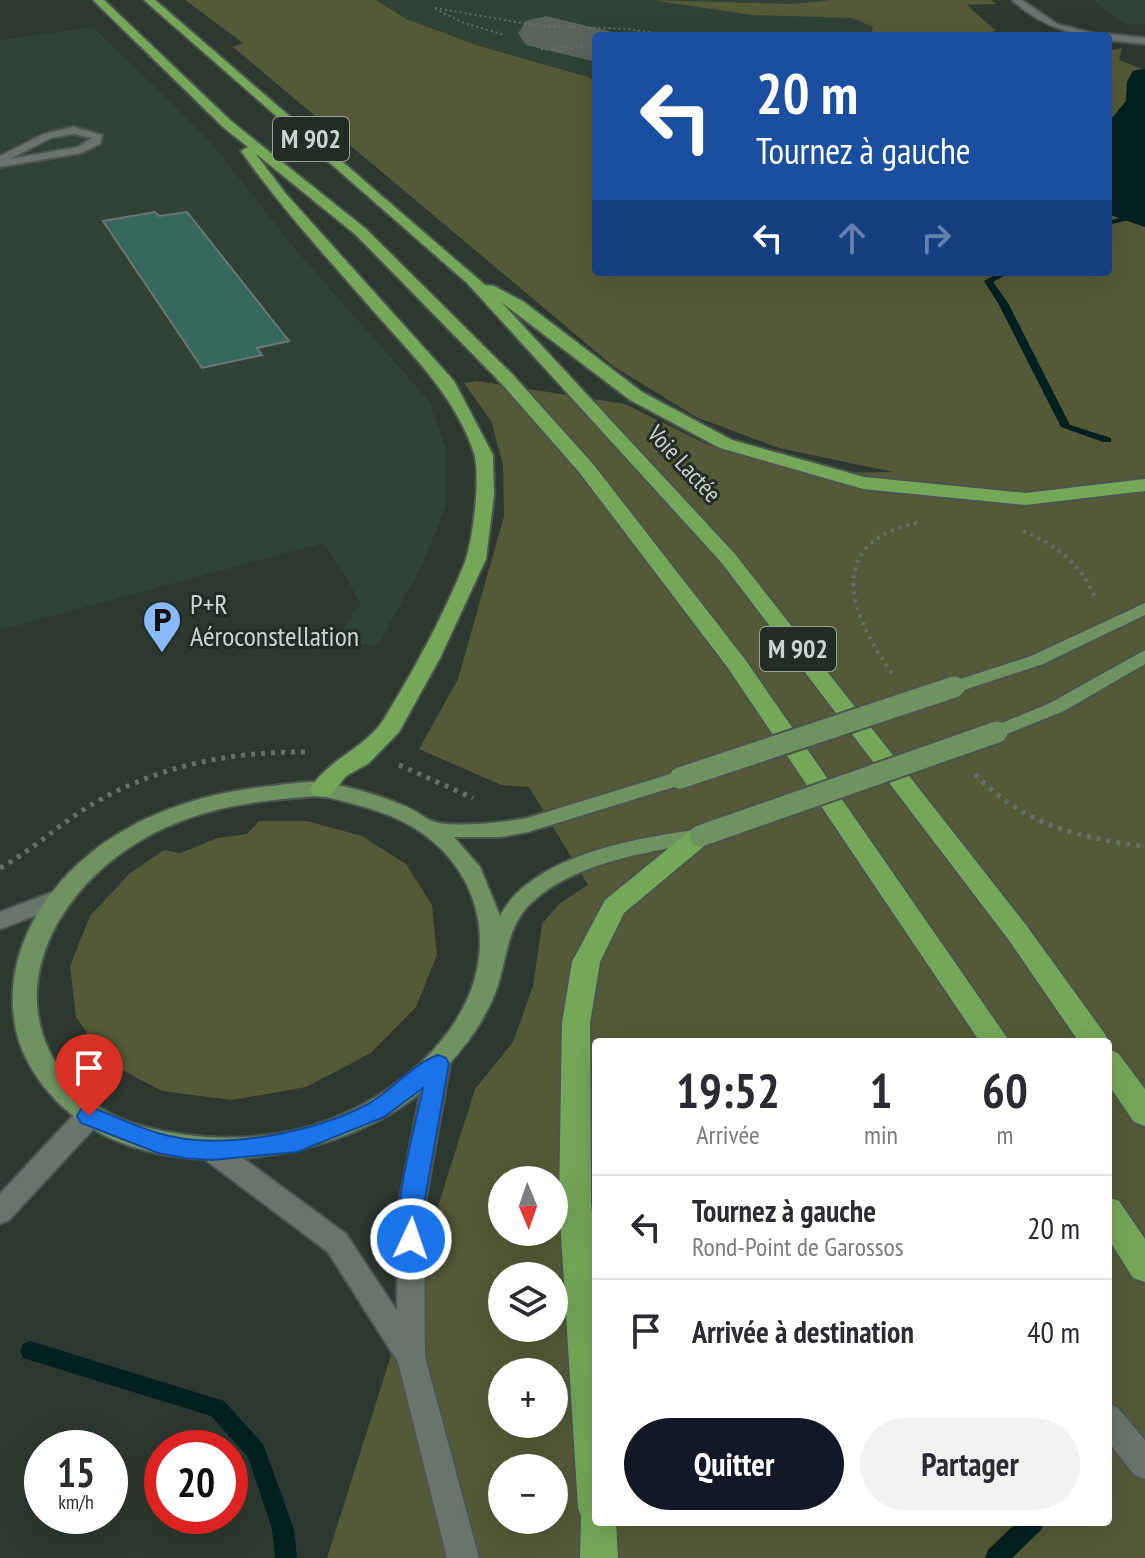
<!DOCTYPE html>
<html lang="fr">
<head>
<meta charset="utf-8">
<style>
  :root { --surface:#fff; --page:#f2f2f3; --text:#2b2b33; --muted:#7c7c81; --line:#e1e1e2; --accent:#111827 }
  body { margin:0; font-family:"PT Sans Narrow",sans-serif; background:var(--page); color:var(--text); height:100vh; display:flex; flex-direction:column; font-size:30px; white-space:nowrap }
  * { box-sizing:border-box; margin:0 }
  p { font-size:26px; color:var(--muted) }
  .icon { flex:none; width:44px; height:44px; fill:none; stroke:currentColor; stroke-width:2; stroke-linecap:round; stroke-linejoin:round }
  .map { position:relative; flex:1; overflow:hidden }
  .sheet { position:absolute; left:592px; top:1038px; width:520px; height:488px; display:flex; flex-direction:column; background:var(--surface); border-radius:8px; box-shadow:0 8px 32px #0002 }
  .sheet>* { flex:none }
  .hud { position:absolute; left:592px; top:32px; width:520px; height:244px; border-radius:8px; box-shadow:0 8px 32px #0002; background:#1a4fa0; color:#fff; overflow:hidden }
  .needle { width:52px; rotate:178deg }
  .controls { position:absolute; left:488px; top:1166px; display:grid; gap:16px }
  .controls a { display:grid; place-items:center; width:80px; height:80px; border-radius:50%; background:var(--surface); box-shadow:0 8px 32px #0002; font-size:40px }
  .speed { position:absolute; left:24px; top:1430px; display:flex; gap:16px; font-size:40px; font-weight:700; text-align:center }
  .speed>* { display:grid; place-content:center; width:104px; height:104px; border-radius:50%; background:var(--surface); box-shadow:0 8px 32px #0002; line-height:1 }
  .speed small { font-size:20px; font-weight:400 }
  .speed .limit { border:12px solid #d22; background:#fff; color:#111 }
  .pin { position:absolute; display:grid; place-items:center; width:68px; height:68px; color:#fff; margin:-82px -34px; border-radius:50% 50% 50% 0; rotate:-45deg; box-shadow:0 0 8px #0007 }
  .pin .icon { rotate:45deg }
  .me { position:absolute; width:88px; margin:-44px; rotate:3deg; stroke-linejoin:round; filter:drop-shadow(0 0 6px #0008) }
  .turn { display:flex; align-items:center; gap:28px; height:168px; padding:0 32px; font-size:36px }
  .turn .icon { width:104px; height:104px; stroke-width:2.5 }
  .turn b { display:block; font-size:56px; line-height:68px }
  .lanes { display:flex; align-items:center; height:76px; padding:0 32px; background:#0003; justify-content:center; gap:40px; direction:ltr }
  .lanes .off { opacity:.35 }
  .eta { display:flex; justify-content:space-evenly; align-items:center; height:136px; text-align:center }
  .eta b { font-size:48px; font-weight:700; line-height:56px }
  .button { display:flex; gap:16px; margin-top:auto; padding:16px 32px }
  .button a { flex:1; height:92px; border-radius:48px; background:var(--accent); color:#fff; font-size:32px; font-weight:700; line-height:92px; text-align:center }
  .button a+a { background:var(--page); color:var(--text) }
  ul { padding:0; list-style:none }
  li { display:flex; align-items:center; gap:24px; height:104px; padding:0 32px; border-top:2px solid var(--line) }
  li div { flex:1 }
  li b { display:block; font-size:30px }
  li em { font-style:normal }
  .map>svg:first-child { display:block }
  .built { fill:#314237 }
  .green { fill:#545937; fill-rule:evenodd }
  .water { fill:#032021 }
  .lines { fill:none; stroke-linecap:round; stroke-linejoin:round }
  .stream { fill:#032021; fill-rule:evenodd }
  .taxiway { fill:#5a645d; fill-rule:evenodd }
  .building { fill:#36675b; stroke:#687773; stroke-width:2 }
  .minor-casing { stroke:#4c554f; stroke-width:4 }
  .major-casing { stroke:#4c554f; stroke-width:4 }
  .highway-casing { stroke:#4c554f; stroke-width:4 }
  .path-far2 { stroke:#666f68; stroke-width:2; stroke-dasharray:2 3; stroke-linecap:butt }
  .path-far1 { stroke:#666f68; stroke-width:4; stroke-dasharray:3 5; stroke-linecap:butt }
  .path { stroke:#666f68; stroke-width:5; stroke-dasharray:4 6; stroke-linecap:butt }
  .minor { fill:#68746c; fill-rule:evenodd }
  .major { fill:#6f9360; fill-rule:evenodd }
  .highway { fill:#74a758; fill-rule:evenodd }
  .major-bridge-far1-casing { stroke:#4c554f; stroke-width:19; stroke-linecap:butt }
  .major-bridge-casing { stroke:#4c554f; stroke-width:25; stroke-linecap:butt }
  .major-bridge-far1 { stroke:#6f9360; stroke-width:16 }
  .major-bridge { stroke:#6f9360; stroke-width:21 }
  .route { fill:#1a73e8; stroke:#114b97; stroke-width:2 }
  .labels { text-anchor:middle; stroke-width:6; stroke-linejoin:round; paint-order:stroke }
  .far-street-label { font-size:24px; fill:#cdd3ce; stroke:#232d26 }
  .shield { fill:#232d26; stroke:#9aa19c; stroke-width:2 }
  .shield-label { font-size:26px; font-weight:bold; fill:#cdd3ce }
  .poi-label { font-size:28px; fill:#cdd3ce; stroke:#232d26; text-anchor:start }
</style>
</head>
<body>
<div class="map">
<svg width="1145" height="1558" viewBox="0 0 1145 1558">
  <rect width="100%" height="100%" fill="#2d3830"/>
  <path class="built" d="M 356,0 L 939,0 L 908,36 L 596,36 L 596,161 Z
    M 1093,0 L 1145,0 L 1145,25 L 1123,23 Z
    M 93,27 L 209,140 L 296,250 L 429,401 L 446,449 L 446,506 L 421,568 L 377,646 L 335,640 L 361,603 L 324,543 L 0,630 L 0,40 Z"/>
  <path class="green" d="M 185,0 L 376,0 L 406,19 L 476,45 L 588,77 L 596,82 L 596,272 L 1108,272 L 1108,214 L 1145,227 L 1145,1558 L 327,1558 L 475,1089 L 513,1042 L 533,986 L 542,924 L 560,903 L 588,885 L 529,787 L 501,785 L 419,749 L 458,679 L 504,516 L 503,465 L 491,421 L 464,383 L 477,381 L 625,404 L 708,445 L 808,473 L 893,472 L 779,448 L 696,417 L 613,366 L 233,47 L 243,43 ZM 596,1042 L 1108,1042 L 1108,1522 L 596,1522 ZM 502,1180 L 554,1180 L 554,1232 L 502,1232 ZM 502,1276 L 554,1276 L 554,1328 L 502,1328 ZM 502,1372 L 554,1372 L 554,1424 L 502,1424 ZM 502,1468 L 554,1468 L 554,1520 L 502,1520 Z
    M 651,0 L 792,4 L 831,0 L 991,0 L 996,4 L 967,5 L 996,31 L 972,36 L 871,36 L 873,27 L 852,18 L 752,15 Z
    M 1122,48 L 1119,60 L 1142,69 L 1133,71 L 1127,82 L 1126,101 L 1108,123 L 1108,51 Z
    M 259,821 L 307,821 L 362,836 L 406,864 L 432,905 L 437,955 L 416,1007 L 371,1053 L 306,1087 L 232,1100 L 162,1091 L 107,1062 L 76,1017 L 70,966 L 90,916 L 130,873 L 164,850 L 180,853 L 218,838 L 247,834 Z"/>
  <path class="water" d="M 1145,69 L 1145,227 L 1108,214 L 1108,123 L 1126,101 L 1127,82 L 1133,71 Z"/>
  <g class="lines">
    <path class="stream" d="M 1145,212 L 1145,216 L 1108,225 L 1108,221 Z
      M 1000,272 L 1011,272 L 993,282 L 1008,303 L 1070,425 L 1111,438 L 1111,442 L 1103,442 L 1061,427 L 998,303 L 984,281 Z
      M 30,1341 L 224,1401 L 263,1444 L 294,1529 L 297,1558 L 275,1558 L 272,1529 L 248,1457 L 211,1416 L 23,1358 L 20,1351 L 23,1344 Z
      M 1017,1522 L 1044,1522 L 1041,1530 L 1012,1558 L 985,1558 L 988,1550 Z"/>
    <path class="taxiway" d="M 546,16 L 616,33 L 618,36 L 596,36 L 596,62 L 526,45 L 518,33 L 526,21 Z"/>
  </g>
  <path class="building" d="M 155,212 L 159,216 L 187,212 L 289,341 L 257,348 L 262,355 L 202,368 L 103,221 Z"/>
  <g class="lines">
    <defs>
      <path id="minor" d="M 1012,0 L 1022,0 L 1057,24 L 1103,36 C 1067,36 1038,23 1012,0 Z
        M 1108,34 L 1145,38 L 1145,44 L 1108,40 L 1108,36 L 1104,36 Z
        M 73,127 L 102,135 L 100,144 L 81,153 L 0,167 L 0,156 L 44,134 ZM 73,134 L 92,138 L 78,147 L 10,159 L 51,138 Z
        M 58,890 L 66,892 L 69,898 L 66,904 L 0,929 L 0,912 Z
        M 438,1054 L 447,1057 L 450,1064 L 424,1209 L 425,1357 L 479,1558 L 447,1558 L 398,1362 L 328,1252 L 203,1158 L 199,1150 L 203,1142 L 212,1139 L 221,1142 L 346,1234 L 397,1311 L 398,1209 L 426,1064 L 429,1057 Z
        M 89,1105 L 98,1108 L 101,1116 L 98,1124 L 9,1220 L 0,1224 L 0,1194 L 80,1108 Z
        M 1108,1403 L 1118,1408 L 1145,1440 L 1145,1479 L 1134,1475 L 1108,1441 Z"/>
      <path id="major" d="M 1145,603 L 1145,615 L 1043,664 L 958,692 L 949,686 L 951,682 L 1031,656 Z
        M 1145,650 L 1145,664 L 1064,711 L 997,738 L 987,732 L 990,728 L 1050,703 Z
        M 680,771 L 690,778 L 687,783 L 528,832 L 501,837 L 454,837 L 480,867 L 500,916 C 532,855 637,838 700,829 L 707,831 L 710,836 L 707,841 L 700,843 C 645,852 569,864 528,906 C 508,927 506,959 498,985 C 491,1006 478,1029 464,1046 C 444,1072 419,1097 390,1114 C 283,1176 97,1187 29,1064 C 3,1017 10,961 36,916 C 86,832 179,795 271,786 C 289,784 309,780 326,783 C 353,787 382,796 407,807 C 417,811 425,819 435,822 C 453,828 507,822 527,818 ZM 322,796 C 358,805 396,813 426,836 C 450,854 467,878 475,906 C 502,1002 415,1087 332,1119 C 273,1142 203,1143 142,1126 C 113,1118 89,1104 69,1081 C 0,999 52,897 132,846 C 190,808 254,800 322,796 Z"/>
      <path id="highway" d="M 93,0 L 104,0 L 231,121 L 366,229 L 513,375 L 593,464 L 744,658 L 1010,1042 L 980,1042 L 728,668 L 579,472 L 501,383 L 356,235 L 255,153 L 286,194 L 454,381 L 493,455 L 494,495 L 486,559 L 440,658 L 399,732 L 369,763 L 346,776 L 331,795 L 322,797 L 313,795 L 310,789 C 328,759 365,749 384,719 C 414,670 444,615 465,562 C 473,540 481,475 474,453 C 456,398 414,357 377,315 C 330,261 282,209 241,151 L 248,147 L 223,127 Z
        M 144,0 L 155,0 L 485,285 L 494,286 L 524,302 L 642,392 L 732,440 L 864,477 L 1025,493 L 1145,479 L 1145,491 L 1025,505 L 863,489 L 720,448 L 630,400 L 501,302 L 735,554 L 1026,925 L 1105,1034 L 1109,1042 L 1108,1045 L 1108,1042 L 1079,1042 L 1008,939 L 721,562 L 467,283 Z
        M 700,827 L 709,830 L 713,836 L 709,842 L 624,913 L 600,962 L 590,1023 L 591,1201 L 596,1269 L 596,1522 L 616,1522 L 618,1558 L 580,1558 L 581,1516 L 578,1508 L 559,1201 L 562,1023 L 572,962 L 605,900 L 691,830 Z
        M 1108,1049 L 1118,1053 L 1145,1089 L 1145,1126 L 1134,1122 L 1108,1084 Z
        M 1108,1197 L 1119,1201 L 1145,1239 L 1145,1282 L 1133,1278 L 1108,1238 Z"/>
    </defs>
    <use href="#minor" class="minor-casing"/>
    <use href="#major" class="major-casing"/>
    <use href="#highway" class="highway-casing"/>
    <path class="path-far2" d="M 435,8 L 539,26 L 628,29 L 674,36
      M 435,9 L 464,23 L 505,35
      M 551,45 L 565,48 L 574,43
      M 541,49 L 564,51 L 586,45"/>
    <path class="path-far1" d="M 1023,531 C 1057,545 1084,566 1096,601
      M 892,673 C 847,611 824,540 922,522"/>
    <path class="path" d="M 399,765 L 473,798
      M 975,774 C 1024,826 1077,836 1145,847
      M 0,868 C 33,850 59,824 91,805 C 158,765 233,751 310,752"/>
    <use href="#minor" class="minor"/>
    <use href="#major" class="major"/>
    <use href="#highway" class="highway"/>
    <defs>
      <path id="major-bridge-far1" d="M 948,689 L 958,686"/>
      <path id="major-bridge" d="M 680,778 L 954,687
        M 700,836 L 997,732"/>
    </defs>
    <use href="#major-bridge-far1" class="major-bridge-far1-casing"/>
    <use href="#major-bridge" class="major-bridge-casing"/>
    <use href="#major-bridge-far1" class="major-bridge-far1"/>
    <use href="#major-bridge" class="major-bridge"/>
  </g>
  <path class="route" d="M 438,1055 L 446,1058 L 449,1064 L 423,1209 L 423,1239 L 419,1247 L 411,1250 L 402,1247 C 389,1217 416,1123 423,1088 L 384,1117 L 297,1152 L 212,1160 L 184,1158 L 158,1153 L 81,1123 L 77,1116 L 81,1109 L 89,1106 C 112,1115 134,1126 158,1133 C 217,1152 313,1133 368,1104 C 392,1091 412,1064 438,1055 Z"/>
  <defs>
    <symbol id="parking-pin" viewBox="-11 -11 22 30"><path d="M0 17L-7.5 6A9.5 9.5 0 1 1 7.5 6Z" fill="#89bafc" stroke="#232d26"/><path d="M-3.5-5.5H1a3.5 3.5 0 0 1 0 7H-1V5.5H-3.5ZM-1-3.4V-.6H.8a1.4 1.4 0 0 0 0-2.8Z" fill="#111"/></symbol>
  </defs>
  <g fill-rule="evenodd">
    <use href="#parking-pin" x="140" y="598" width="44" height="60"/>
  </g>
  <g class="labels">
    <g class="far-street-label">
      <text transform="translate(684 464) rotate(47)" y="8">Voie Lactée</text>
    </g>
    <g class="shield">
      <rect x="273" y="117" width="76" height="44" rx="6"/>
      <rect x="760" y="627" width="76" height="44" rx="6"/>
    </g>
    <g class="shield-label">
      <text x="311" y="148">M 902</text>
      <text x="798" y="658">M 902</text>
    </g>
    <g class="poi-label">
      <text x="190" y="614">P+R<tspan x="190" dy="32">Aéroconstellation</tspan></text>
    </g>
  </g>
</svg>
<div class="controls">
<a><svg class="needle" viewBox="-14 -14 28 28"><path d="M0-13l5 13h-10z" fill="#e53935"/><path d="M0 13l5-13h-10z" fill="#7c7c81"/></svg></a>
<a><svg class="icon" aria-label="layers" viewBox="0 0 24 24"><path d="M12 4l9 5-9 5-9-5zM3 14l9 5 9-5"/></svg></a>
<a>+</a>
<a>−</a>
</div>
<div class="speed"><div>15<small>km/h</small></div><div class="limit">20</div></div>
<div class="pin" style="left:89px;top:1116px;background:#d93025"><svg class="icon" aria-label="arrive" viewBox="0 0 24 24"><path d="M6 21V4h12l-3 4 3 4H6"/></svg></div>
<svg class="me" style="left:411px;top:1239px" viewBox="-20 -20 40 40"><circle r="17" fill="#1a73e8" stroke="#fff" stroke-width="3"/><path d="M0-11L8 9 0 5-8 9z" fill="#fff"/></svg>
<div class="hud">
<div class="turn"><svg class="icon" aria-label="left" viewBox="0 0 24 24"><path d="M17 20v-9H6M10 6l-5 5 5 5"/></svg><div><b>20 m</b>Tournez à gauche</div></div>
<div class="lanes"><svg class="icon" aria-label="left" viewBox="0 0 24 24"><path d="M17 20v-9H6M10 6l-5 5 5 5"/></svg><svg class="icon off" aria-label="ahead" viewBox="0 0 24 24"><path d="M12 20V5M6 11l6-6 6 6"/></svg><svg class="icon off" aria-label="right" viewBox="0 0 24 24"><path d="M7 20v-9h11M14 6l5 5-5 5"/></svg></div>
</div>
<section class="sheet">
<div class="eta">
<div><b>19:52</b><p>Arrivée</p></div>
<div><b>1</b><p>min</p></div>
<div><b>60</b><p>m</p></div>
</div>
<ul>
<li><svg class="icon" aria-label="left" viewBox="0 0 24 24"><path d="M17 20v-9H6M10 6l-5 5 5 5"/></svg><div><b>Tournez à gauche</b><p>Rond-Point de Garossos</p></div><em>20 m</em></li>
<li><svg class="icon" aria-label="arrive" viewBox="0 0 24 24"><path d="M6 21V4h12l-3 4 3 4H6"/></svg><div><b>Arrivée à destination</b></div><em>40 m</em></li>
</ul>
<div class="button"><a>Quitter</a><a>Partager</a></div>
</section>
</div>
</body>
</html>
